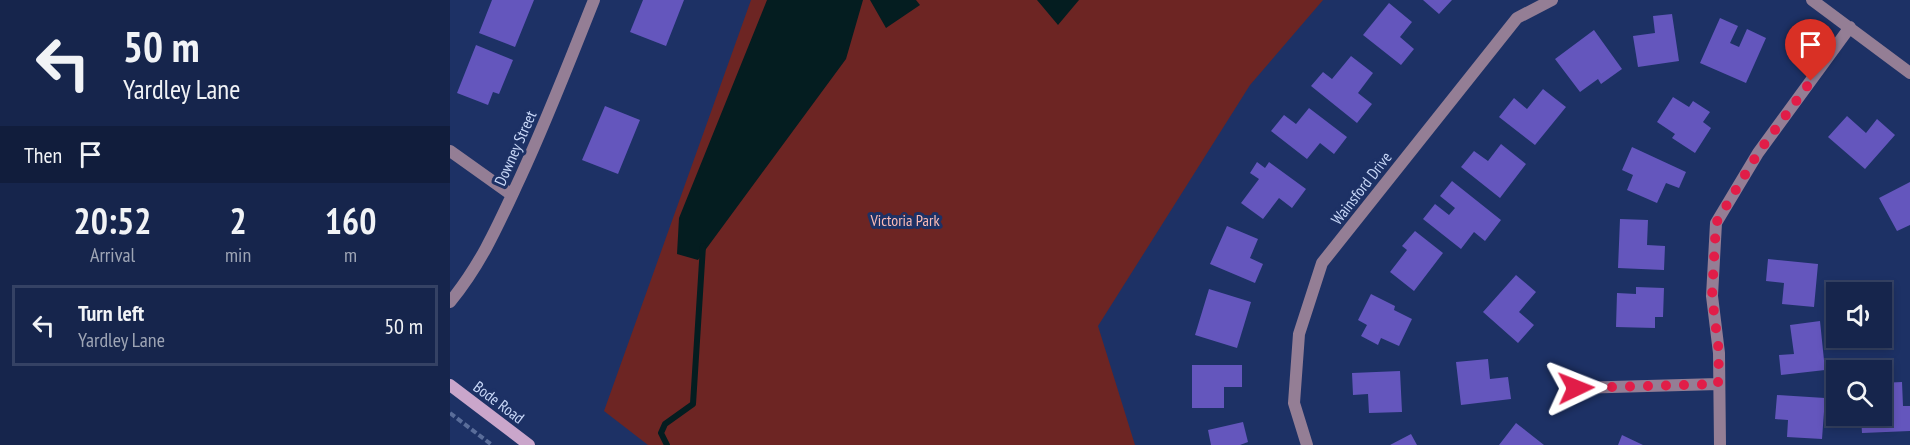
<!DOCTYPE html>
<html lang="en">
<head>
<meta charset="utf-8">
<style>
  :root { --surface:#16254c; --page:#233156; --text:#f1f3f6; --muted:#9ea5b5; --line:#354264 }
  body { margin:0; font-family:"PT Sans Narrow",sans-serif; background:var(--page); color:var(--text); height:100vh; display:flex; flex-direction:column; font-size:22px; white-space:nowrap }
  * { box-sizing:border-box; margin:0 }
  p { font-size:20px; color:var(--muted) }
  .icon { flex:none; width:33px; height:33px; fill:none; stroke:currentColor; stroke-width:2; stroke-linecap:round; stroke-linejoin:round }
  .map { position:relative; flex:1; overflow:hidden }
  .sheet { display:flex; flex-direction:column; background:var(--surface); width:450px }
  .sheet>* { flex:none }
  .banner { background:#16254c; color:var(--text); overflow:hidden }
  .tools { position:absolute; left:1376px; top:282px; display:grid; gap:12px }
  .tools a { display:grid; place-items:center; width:66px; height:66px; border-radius:0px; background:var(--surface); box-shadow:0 3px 9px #0003,0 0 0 2px var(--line); font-size:30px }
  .pin { position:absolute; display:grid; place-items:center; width:51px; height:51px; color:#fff; margin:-62px -26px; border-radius:50% 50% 50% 0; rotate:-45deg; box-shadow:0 0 6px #0007 }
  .pin .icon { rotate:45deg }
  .me { position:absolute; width:66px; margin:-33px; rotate:88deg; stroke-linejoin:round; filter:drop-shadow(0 0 4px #0008) }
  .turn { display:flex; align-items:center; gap:21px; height:126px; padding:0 24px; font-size:27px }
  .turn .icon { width:78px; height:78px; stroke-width:2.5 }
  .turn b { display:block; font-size:42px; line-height:51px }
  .then { display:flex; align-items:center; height:57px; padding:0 24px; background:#0003; gap:12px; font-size:22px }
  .eta { display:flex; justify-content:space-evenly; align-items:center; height:102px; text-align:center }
  .eta b { font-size:36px; font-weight:700; line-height:42px }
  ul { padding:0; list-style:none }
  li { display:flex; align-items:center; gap:18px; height:81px; margin:0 12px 9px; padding:0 12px; border:3px solid var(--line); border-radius:0px }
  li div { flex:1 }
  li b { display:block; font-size:22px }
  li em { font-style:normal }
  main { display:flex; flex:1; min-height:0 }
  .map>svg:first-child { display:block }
  .green { fill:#6d2523 }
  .water { fill:#041d20 }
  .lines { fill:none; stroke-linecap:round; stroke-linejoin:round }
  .stream { stroke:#041d20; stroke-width:6 }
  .building { fill:#6456bd }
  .path { stroke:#5a6d9a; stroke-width:4; stroke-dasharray:6 3; stroke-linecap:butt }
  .street { stroke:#947e95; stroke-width:12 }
  .secondary { stroke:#caa6cb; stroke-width:12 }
  .route { stroke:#e11d48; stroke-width:10; stroke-dasharray:0 18 }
  .labels { text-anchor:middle; stroke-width:6; stroke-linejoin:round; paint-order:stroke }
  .street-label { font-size:16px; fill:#c9d8f8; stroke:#1d3165 }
  .park-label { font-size:16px; fill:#fbbbb5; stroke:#1d3165 }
</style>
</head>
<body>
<main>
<section class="sheet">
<div class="banner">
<div class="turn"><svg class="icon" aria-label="left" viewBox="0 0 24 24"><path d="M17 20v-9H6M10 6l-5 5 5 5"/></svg><div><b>50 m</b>Yardley Lane</div></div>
<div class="then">Then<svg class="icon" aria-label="arrive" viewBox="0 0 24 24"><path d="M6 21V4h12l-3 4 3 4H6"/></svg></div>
</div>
<div class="eta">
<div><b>20:52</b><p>Arrival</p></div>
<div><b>2</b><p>min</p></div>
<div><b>160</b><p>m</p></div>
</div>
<ul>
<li><svg class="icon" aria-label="left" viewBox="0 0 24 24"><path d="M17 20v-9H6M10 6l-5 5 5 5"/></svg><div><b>Turn left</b><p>Yardley Lane</p></div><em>50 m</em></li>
</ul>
</section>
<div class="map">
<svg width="1460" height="445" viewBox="0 0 1460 445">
  <rect width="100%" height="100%" fill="#1d3165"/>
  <path class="green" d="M 301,0 L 873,0 L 800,85 L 648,326 L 685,445 L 198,445 L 154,411 Z"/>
  <path class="water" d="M 317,0 L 413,0 L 396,59 L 248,260 L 227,254 L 229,218 Z
    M 420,0 L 466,0 L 470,5 L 436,28 Z
    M 587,0 L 629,0 L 608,25 Z"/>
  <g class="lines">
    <path class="stream" d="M 217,445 L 211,433 L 215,424 L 243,404 L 253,246"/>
  </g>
  <path class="building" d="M 42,0 L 84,0 L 65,47 L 29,33 Z
    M 193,0 L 234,0 L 216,46 L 180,32 Z
    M 973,0 L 1002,0 L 989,14 Z
    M 939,3 L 962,22 L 950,37 L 964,49 L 951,65 L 913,35 Z
    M 1222,14 L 1229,61 L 1188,67 L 1183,36 L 1205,33 L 1203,16 Z
    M 1270,18 L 1288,26 L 1280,43 L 1289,47 L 1297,29 L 1316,38 L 1296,83 L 1250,63 Z
    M 1144,30 L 1172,69 L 1151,84 L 1148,79 L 1130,92 L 1105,59 Z
    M 26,45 L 63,60 L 49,94 L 43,92 L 38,105 L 7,93 Z
    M 901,56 L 923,73 L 908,93 L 922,104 L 907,123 L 861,86 L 873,72 L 882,79 Z
    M 1093,89 L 1116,107 L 1085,145 L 1049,117 L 1064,98 L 1077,109 Z
    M 1223,97 L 1239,107 L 1243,101 L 1260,112 L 1253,122 L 1261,128 L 1245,153 L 1222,138 L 1225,134 L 1207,122 Z
    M 155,106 L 190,120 L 168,174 L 132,160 Z
    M 859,108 L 897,137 L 884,154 L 870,143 L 857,159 L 821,131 L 834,115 L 846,124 Z
    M 1397,116 L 1416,133 L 1427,119 L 1445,135 L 1415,169 L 1378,137 Z
    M 1051,144 L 1076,164 L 1050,198 L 1011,167 L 1024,151 L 1038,161 Z
    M 1182,147 L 1236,172 L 1229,188 L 1216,183 L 1207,203 L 1177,190 L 1183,175 L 1172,170 Z
    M 807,162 L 815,168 L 819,162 L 856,189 L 842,208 L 829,198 L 813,219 L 791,203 L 809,179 L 800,173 Z
    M 1002,181 L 1051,220 L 1035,241 L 1024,232 L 1011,249 L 973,219 L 985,204 L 999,215 L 1005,208 L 990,196 Z
    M 1460,182 L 1460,225 L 1447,231 L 1429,198 Z
    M 1170,219 L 1198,220 L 1197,245 L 1215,246 L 1214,270 L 1168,268 Z
    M 777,226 L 808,239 L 800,258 L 813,264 L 805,283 L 760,264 Z
    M 965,231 L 993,253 L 964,291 L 940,272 L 957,250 L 952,246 Z
    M 1318,259 L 1368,264 L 1364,307 L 1332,304 L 1334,283 L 1316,281 Z
    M 1066,275 L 1086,292 L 1069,312 L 1084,325 L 1068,343 L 1033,312 Z
    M 1186,287 L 1214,288 L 1213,317 L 1205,317 L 1205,328 L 1166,327 L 1167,293 L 1186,294 Z
    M 759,289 L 801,302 L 787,348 L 745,335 Z
    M 921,294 L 945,306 L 944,310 L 962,319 L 949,346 L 931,338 L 928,345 L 911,336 L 917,325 L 908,320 Z
    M 1370,321 L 1375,370 L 1331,375 L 1329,355 L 1344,354 L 1340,325 Z
    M 1038,359 L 1040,379 L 1058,377 L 1061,399 L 1011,405 L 1006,362 Z
    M 742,365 L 792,365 L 792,387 L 774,387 L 774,408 L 742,408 Z
    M 950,371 L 952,412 L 919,413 L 918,394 L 903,395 L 902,373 Z
    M 1452,382 L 1453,406 L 1460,406 L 1460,431 L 1412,433 L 1411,417 L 1431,416 L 1431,383 Z
    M 1327,395 L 1375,398 L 1372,439 L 1337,437 L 1338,420 L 1325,419 Z
    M 793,422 L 798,442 L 790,445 L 761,445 L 758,430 Z
    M 1066,423 L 1094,445 L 1049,445 Z
    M 961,434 L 967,445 L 940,445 Z
    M 1172,435 L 1193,445 L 1168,445 Z"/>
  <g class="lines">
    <path class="path" d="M 0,413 L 42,445"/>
    <path class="street" d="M 1362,0 L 1460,73
      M 0,151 L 62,195
      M 0,302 C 32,263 49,223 70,178 C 97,120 120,60 144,0
      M 1126,388 L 1268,384
      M 857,445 L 844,403 L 849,334 L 872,263 L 1067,18 L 1102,0
      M 1270,445 L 1269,353 L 1262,296 L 1266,223 L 1308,153 L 1400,27"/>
    <path class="secondary" d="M 0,385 L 79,445"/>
  </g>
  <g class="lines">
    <path class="route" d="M 1126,388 L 1268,384 L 1269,353 L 1262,296 L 1266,223 L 1308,153 L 1361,81"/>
  </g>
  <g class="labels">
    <g class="street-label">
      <text transform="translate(65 148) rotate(-66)" y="6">Downey Street</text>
      <text transform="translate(911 188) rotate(-52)" y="6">Wainsford Drive</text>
      <text transform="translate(49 402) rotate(37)" y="6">Bode Road</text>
    </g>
    <g class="park-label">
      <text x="455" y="226">Victoria Park</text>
    </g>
  </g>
</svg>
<div class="tools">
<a><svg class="icon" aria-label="sound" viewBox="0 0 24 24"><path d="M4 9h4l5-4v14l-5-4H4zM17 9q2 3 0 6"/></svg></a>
<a><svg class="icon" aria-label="search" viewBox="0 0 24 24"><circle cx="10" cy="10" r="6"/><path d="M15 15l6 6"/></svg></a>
</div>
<div class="pin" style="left:1361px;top:81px;background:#d93025"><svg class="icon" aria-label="arrive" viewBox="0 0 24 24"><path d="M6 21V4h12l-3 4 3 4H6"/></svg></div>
<svg class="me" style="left:1126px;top:388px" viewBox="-20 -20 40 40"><path d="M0-17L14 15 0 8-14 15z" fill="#e11d48" stroke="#fff" stroke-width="4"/></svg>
</div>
</main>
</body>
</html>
